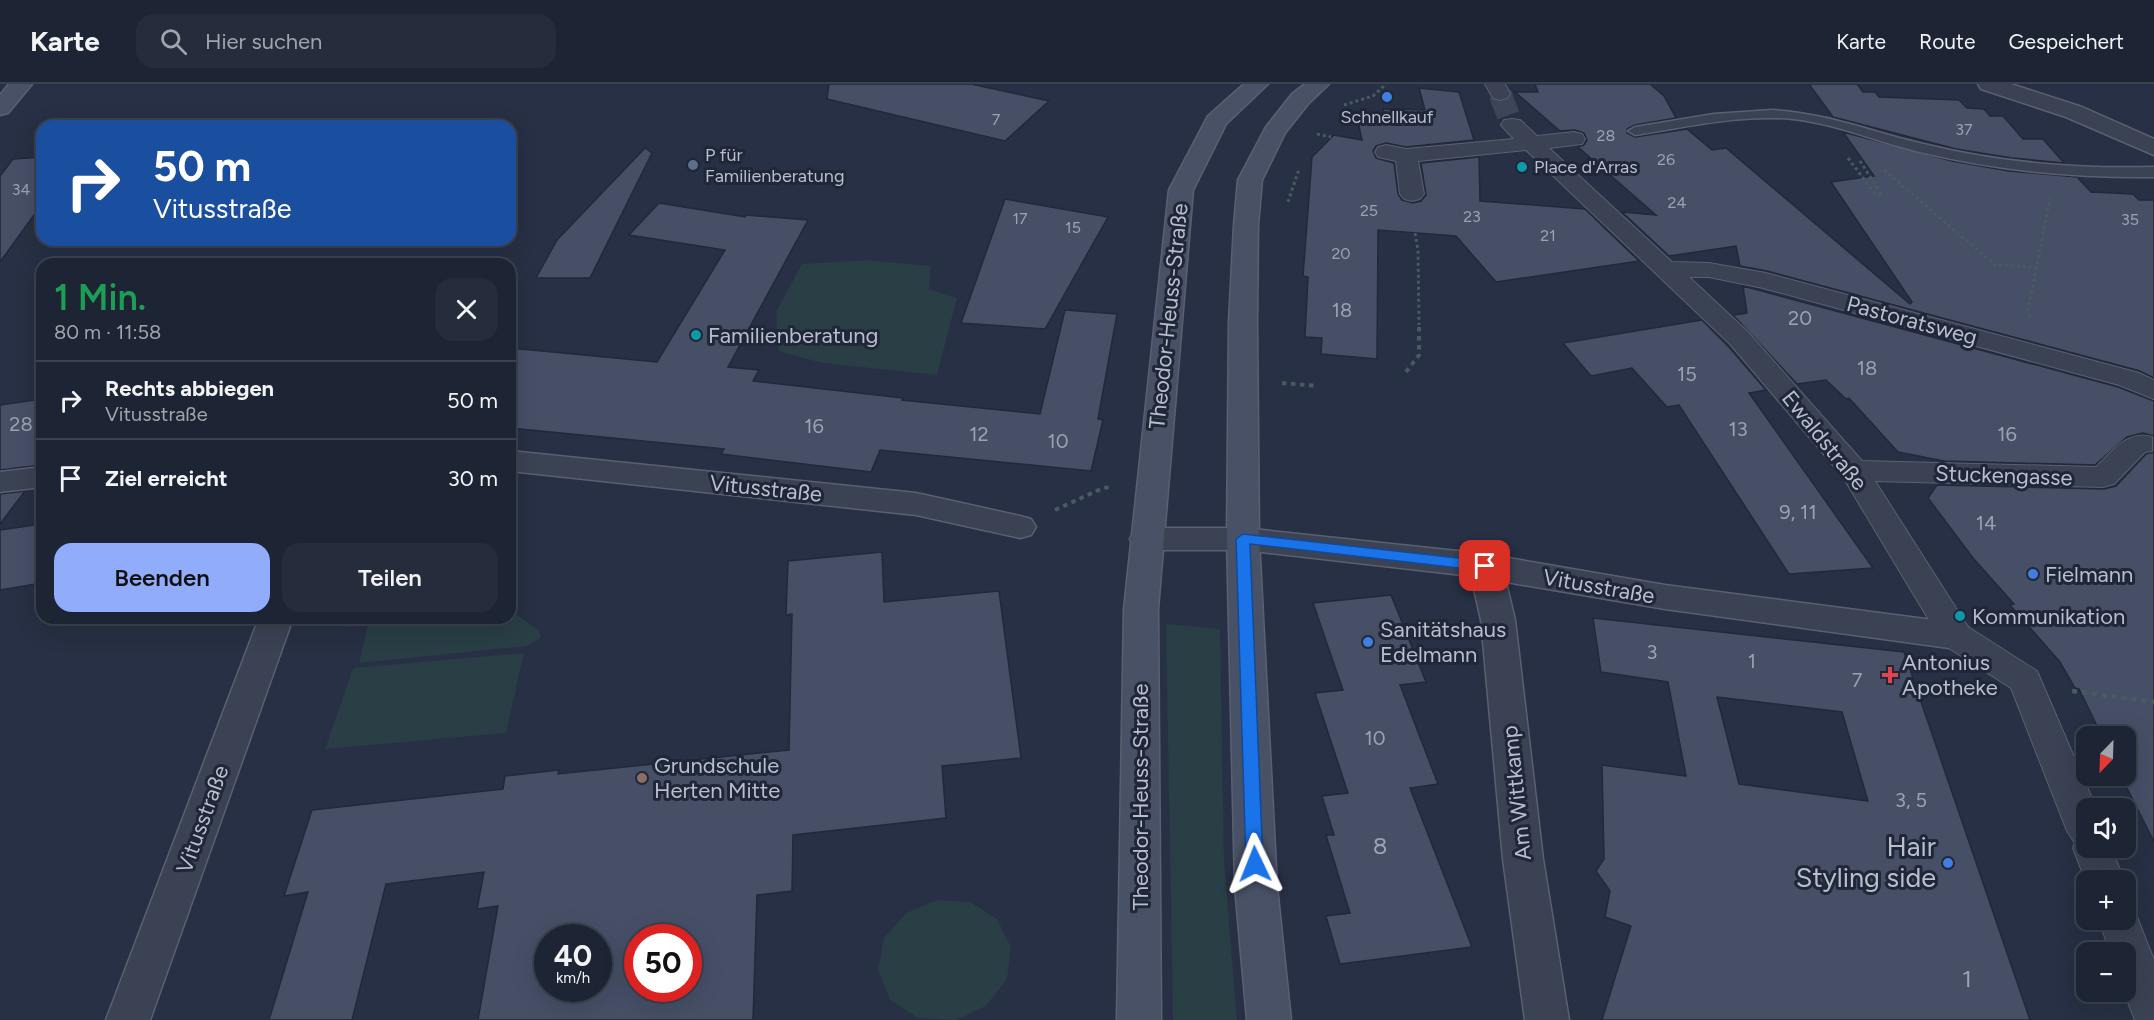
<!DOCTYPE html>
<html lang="de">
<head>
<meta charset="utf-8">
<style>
  :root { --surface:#1d2433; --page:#252c3b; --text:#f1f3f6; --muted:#a0a4ac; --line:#3b414e; --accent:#91acfa }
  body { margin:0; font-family:Figtree,sans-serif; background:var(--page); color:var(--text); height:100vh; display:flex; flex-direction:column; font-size:22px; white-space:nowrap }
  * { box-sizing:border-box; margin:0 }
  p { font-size:20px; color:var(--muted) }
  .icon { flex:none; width:33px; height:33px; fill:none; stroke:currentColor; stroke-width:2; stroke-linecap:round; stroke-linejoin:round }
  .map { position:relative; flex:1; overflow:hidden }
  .drawer { position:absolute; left:36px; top:174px; width:480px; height:366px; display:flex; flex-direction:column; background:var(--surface); border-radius:18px; box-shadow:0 6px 24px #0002,0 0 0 2px var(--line) }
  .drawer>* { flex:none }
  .guide { position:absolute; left:36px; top:36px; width:480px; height:126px; border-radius:18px; box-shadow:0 6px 24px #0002,0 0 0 2px var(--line); background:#1a4fa0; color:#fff; overflow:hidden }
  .needle { width:39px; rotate:203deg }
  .tools { position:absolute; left:2076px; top:642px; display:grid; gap:12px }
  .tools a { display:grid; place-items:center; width:60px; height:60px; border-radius:12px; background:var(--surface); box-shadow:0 6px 24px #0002,0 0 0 2px var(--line); font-size:30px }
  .speed { position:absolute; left:534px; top:840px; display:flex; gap:12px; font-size:30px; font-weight:700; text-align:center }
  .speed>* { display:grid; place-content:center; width:78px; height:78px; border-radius:50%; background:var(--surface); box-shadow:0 6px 24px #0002,0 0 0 2px var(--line); line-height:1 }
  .speed small { font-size:15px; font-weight:400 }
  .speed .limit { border:9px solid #d22; background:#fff; color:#111 }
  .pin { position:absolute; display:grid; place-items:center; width:51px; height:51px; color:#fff; margin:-26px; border-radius:12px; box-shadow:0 3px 9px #0006 }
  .me { position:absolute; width:66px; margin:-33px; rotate:358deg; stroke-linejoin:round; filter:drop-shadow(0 0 4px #0008) }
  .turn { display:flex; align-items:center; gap:21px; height:126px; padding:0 18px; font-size:27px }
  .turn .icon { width:78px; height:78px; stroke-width:2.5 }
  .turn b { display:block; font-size:42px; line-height:51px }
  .round { display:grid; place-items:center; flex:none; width:63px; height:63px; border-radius:18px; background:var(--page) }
  .overview { display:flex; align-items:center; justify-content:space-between; height:102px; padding:0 18px }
  h1 { font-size:36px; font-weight:600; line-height:45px; color:#1e9e55 }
  .action { display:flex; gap:12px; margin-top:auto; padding:12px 18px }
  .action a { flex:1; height:69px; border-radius:18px; background:var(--accent); color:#111; font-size:24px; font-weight:600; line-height:69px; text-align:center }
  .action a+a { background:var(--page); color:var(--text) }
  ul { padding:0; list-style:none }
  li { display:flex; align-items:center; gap:18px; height:78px; padding:0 18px; border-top:2px solid var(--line) }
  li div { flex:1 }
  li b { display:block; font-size:22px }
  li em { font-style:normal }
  header { display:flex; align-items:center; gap:36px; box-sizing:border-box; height:84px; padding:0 30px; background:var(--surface); border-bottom:2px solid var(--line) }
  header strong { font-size:28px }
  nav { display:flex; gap:33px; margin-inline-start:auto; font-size:21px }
  .search { width:420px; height:54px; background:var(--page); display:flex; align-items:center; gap:15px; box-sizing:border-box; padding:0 21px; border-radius:18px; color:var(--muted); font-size:22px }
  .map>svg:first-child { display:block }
  .green { fill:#293e45 }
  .building { fill:#464f66; stroke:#22293b; stroke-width:1.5; fill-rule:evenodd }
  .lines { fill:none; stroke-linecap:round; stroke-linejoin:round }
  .pedestrian-tunnel { stroke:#3d4559; stroke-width:23; stroke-dasharray:23 11; stroke-linecap:butt }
  .service-casing { stroke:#5a6071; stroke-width:3 }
  .pedestrian-casing { stroke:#5a6071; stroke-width:2 }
  .minor-casing { stroke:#5a6071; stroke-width:3 }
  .secondary-casing { stroke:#5a6071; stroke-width:3 }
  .path-far2 { stroke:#475b61; stroke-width:3; stroke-dasharray:3 3; stroke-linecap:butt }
  .path-far1 { stroke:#475b61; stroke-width:4; stroke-dasharray:4.5 4.5; stroke-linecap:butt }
  .path { stroke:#475b61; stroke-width:4.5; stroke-dasharray:5 5; stroke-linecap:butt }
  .service { fill:#3b4253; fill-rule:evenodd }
  .pedestrian { fill:#3b4253; fill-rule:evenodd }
  .minor { fill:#3b4253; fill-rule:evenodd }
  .secondary { fill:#495166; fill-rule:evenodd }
  .route { fill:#1a73e8; stroke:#114b97; stroke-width:1.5 }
  .shop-dot { fill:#3f7fe0; stroke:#202739; stroke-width:2 }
  .service-dot { fill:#5c6f8a; stroke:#202739; stroke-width:2 }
  .culture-dot { fill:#0f9aa8; stroke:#202739; stroke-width:2 }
  .health-dot { fill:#e0444e; stroke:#202739; stroke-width:2 }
  .education-dot { fill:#8d6e63; stroke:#202739; stroke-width:2 }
  .labels { text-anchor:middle; stroke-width:6; stroke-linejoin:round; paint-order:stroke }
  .far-number-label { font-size:16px; fill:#9ca2b3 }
  .far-poi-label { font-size:18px; fill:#b9becd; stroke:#202739; text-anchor:start }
  .number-label { font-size:20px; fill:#9ca2b3 }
  .street-label { font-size:22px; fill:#b9becd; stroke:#202739 }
  .poi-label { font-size:22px; fill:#b9becd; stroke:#202739; text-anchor:start }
  .near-number-label { font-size:24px; fill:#9ca2b3 }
  .near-poi-label { font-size:27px; fill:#b9becd; stroke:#202739; text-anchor:end }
</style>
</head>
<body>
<header>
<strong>Karte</strong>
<div class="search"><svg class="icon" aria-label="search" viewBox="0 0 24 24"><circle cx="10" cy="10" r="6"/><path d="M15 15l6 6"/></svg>Hier suchen</div>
<nav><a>Karte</a><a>Route</a><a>Gespeichert</a></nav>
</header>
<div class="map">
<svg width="2154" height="936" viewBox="0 0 2154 936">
  <rect width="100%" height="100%" fill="#273044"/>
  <path class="green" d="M 866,176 L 931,182 L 929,205 L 957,214 L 937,291 L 822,279 L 779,267 L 776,228 L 802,180 Z
    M 510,526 L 538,546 L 541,553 L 527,562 L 359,579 L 368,541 L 345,543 L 349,534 L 510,534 Z
    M 1166,540 L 1220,545 L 1224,778 L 1237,936 L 1173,936 Z
    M 524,569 L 506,649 L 325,665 L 353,584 Z
    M 937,816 L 970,818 L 997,835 L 1011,863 L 1007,895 L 986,922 L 956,936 L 918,934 L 890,916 L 878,886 L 884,854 L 906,829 Z"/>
  <path class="building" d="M 829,0 L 971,0 L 1049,17 L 1005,57 L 827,15 Z
    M 1535,0 L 1650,0 L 1664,12 L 1676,34 L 1635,41 L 1627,45 L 1627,49 L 1635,53 L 1687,45 L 1712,66 L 1726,64 L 1910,220 L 1912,218 L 1831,98 L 1874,92 L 1843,48 L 1952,77 L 2009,87 L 2077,93 L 2091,108 L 2133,110 L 2139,116 L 2154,116 L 2154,294 L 2140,287 L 1767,187 L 1740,182 L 1736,162 L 1669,172 L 1622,128 L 1656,131 L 1578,63 L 1584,61 L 1587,56 L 1584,49 L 1575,46 L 1560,47 L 1515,8 L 1538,8 Z
    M 1809,0 L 1857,0 L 1863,8 L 1875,8 L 1879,13 L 1959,16 L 1967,24 L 1984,25 L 1990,32 L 2003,32 L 2023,55 L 2043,55 L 2064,79 L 2012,74 L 1956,65 L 1833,33 Z
    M 1419,4 L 1459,8 L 1474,56 L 1406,63 L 1386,59 L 1376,62 L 1373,67 L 1376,74 L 1394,79 L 1398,110 L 1402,116 L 1413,119 L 1421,117 L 1426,111 L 1421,79 L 1479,73 L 1480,117 L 1585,125 L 1639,177 L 1496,198 L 1456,152 L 1378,146 L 1377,275 L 1321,270 L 1322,254 L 1305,253 L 1308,193 L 1303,192 L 1312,73 L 1334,51 L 1362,56 L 1357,33 L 1385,34 L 1383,25 L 1425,26 Z
    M 645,64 L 652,69 L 590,194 L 536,194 L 557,156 Z
    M 42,73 L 42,120 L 0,178 L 0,92 L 13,75 Z
    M 1005,115 L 1108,133 L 1045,245 L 961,239 Z
    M 659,119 L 745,133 L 746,131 L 808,136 L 728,283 L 759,286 L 753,297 L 903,314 L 902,316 L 1040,330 L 1065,226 L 1117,230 L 1098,335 L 1103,336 L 1091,387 L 880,366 L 871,388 L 721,370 L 724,365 L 510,344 L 510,264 L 657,278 L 725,166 L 629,151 Z
    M 1743,202 L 2118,303 L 2154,317 L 2154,352 L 2143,349 L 2127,353 L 2095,381 L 1944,377 L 1898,368 L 1849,314 L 1846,315 L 1826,296 L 1797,300 L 1733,231 L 1747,229 Z
    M 1702,236 L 1728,262 L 1766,306 L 1749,309 L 1873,484 L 1789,490 L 1679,321 L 1667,323 L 1632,284 L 1591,292 L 1563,259 Z
    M 42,315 L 42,381 L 0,386 L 0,321 Z
    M 2154,368 L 2154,758 L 2121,692 L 2126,692 L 2126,652 L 2102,652 L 2079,605 L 2075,604 L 2060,578 L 2010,521 L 2014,520 L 1973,474 L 1928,414 L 1937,401 L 2104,405 L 2116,402 L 2146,370 Z
    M 25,407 L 0,440 L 0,410 Z
    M 42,440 L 42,499 L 0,506 L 0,446 Z
    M 882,468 L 884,518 L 999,507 L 1021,674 L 942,682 L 946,734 L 793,751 L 792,807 L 757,811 L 753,936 L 478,936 L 498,822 L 477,825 L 484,788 L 386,800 L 352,936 L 269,936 L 308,808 L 284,812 L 312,726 L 503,705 L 505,692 L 559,686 L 558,690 L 789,666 L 792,530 L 786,531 L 788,477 ZM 548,854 L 598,854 L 598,904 L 548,904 ZM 638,854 L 688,854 L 688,904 L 638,904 Z
    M 1391,511 L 1426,598 L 1400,601 L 1438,700 L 1410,704 L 1472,863 L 1340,880 L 1326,832 L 1350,829 L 1326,751 L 1334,751 L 1322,712 L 1348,709 L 1315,609 L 1343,606 L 1313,519 Z
    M 1593,534 L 1904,568 L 2030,936 L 1602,936 L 1631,842 L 1605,833 L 1610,807 L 1596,787 L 1604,775 L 1602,681 L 1686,692 L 1668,598 L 1601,588 ZM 1717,613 L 1842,628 L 1868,717 L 1739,700 Z"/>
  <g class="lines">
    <path class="pedestrian-tunnel" d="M 1500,10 L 1512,41"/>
    <defs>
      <path id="service" d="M 1772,26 C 1827,29 1875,49 1928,61 C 2002,79 2078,85 2154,83 L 2154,93 C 2076,94 2000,87 1924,69 C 1880,59 1838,40 1793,35 C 1740,30 1687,43 1635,51 L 1628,47 L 1635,43 L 1714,30 Z"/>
      <path id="pedestrian" d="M 1485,0 L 1505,0 L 1510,10 L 1507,14 L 1500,16 L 1493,14 Z
        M 1512,35 L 1520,36 L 1537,52 L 1574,48 L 1582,50 L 1585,55 L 1582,60 L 1549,64 L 1672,178 L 1709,179 L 1766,189 L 2139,289 L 2154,296 L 2154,315 L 2119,301 L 1763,204 L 1709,193 L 1689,193 L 1748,248 L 1862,377 L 2096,383 C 2113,367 2127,346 2152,353 L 2152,367 L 2145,368 L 2114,400 L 2103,403 L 1875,397 L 1968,543 L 2037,587 L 2096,724 L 2086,724 L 2086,764 L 2111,764 L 2124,796 L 2086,796 L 2086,798 L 2073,764 L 2075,759 L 2067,747 L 2011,604 L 1944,561 L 1843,393 L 1730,260 L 1526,66 L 1418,77 L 1424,110 L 1420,115 L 1412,117 L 1404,115 L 1400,110 L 1396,77 L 1378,73 L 1375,68 L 1378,63 L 1386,61 L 1406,65 L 1514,55 L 1501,41 L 1504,36 Z
        M 2126,820 L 2133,823 L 2154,876 L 2154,936 L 2135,936 L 2124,908 L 2126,868 L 2110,868 L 2099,836 L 2126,836 Z"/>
      <path id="minor" d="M 1978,0 L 2011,0 L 2082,23 L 2154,55 L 2154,71 L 2066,33 L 1981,5 Z
        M 510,367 L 916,409 L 1020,432 L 1031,435 L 1036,443 L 1031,451 L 1020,454 L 916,431 L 510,387 Z
        M 42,383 L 42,403 L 0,408 L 0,388 Z
        M 1146,444 L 1243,444 L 1485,470 L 1665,501 L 1956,539 L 1968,543 L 1974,552 L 1968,561 L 1956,565 L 1665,525 L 1506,498 L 1515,536 L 1543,775 L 1569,936 L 1525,936 L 1503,775 L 1481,536 L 1471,492 L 1243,466 L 1146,466 L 1134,463 L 1130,455 L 1134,447 Z
        M 259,534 L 293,534 L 150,936 L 106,936 Z"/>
      <path id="secondary" d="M 9,0 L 32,0 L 8,29 L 0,31 L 0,11 Z
        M 1244,0 L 1268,0 L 1226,40 L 1193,106 L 1158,525 L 1161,936 L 1117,936 L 1124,525 L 1169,106 L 1208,32 Z
        M 1305,0 L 1329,0 L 1308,20 L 1285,49 L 1262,96 L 1258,141 L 1257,238 L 1259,455 L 1277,803 L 1291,936 L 1247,936 L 1235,803 L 1227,455 L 1229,238 L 1234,141 L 1238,96 L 1266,43 L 1292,10 Z"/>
    </defs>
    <use href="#service" class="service-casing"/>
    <use href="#pedestrian" class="pedestrian-casing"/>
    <use href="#minor" class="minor-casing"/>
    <use href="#secondary" class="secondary-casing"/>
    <path class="path-far2" d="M 1344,21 L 1373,12 L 1386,0
      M 1317,50 L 1331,53
      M 1848,74 L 1876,111 L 1883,112
      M 1860,77 L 1882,111
      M 1884,86 L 1995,181 L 2036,183
      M 1288,118 L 1299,85
      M 1415,149 L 1418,166 L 1419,241
      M 2030,233 L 2028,227 L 2050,114"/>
    <path class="path-far1" d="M 1406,288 L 1419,271 L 1419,239
      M 1282,299 L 1318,302
      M 1055,426 L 1103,404 L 1112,403"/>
    <path class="path" d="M 2072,607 L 2154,618"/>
    <use href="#service" class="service"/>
    <use href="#pedestrian" class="pedestrian"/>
    <use href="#minor" class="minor"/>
    <use href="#secondary" class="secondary"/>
  </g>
  <path class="route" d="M 1243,450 L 1485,477 L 1491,482 L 1485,487 L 1250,460 L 1263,780 L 1261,785 L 1255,787 L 1249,785 L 1246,780 L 1236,455 Z"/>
  <g class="shop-dot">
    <circle cx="1387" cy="13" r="6"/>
    <circle cx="2033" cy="490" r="6"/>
    <circle cx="1368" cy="558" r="6"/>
    <circle cx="1948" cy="779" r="6"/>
  </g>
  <circle class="service-dot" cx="693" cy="81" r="6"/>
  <g class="culture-dot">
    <circle cx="1522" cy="83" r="6"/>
    <circle cx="696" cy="251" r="6"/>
    <circle cx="1960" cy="532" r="6"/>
  </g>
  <path class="health-dot" d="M1887 582h6v6h6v6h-6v6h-6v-6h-6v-6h6z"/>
  <circle class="education-dot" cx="642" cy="694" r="6"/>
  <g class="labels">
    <g class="far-number-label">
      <text x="996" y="41">7</text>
      <text x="1964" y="51">37</text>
      <text x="1606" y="57">28</text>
      <text x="1666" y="81">26</text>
      <text x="21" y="111">34</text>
      <text x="1677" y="124">24</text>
      <text x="1369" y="132">25</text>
      <text x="1472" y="138">23</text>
      <text x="1020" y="140">17</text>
      <text x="2130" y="141">35</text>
      <text x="1073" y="149">15</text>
      <text x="1548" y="157">21</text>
      <text x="1341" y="175">20</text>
    </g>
    <g class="far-poi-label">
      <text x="1387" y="39" text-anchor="middle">Schnellkauf</text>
      <text x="705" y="77">P für<tspan x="705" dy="21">Familienberatung</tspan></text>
      <text x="1534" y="89">Place d'Arras</text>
    </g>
    <g class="number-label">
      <text x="1342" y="233">18</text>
      <text x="1800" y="241">20</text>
      <text x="1867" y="291">18</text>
      <text x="1687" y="297">15</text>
      <text x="21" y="347">28</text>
      <text x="814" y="349">16</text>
      <text x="1738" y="352">13</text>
      <text x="979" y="357">12</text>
      <text x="2007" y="357">16</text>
      <text x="1058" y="364">10</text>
      <text x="1798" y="435">9, 11</text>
      <text x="1986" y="446">14</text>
      <text x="1652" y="575">3</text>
      <text x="1752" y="584">1</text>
      <text x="1857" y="603">7</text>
      <text x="1375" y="661">10</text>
      <text x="1911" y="723">3, 5</text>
    </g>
    <g class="street-label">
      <text transform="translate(1168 232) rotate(-84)" y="8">Theodor-Heuss-Straße</text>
      <text transform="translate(1912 236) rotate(15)" y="8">Pastoratsweg</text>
      <text transform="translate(1825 356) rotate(51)" y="8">Ewaldstraße</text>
      <text transform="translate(2004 391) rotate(2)" y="8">Stuckengasse</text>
      <text transform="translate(766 404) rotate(6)" y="8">Vitusstraße</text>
      <text transform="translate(1599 502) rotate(10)" y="8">Vitusstraße</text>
      <text transform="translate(1516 709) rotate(-96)" y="8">Am Wittkamp</text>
      <text transform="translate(1140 713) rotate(-90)" y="8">Theodor-Heuss-Straße</text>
      <text transform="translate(202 735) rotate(-70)" y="8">Vitusstraße</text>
    </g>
    <g class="poi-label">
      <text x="708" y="259">Familienberatung</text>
      <text x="2045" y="498">Fielmann</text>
      <text x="1972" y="540">Kommunikation</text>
      <text x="1380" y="553">Sanitätshaus<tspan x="1380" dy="25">Edelmann</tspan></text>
      <text x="1902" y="586">Antonius<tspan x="1902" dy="25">Apotheke</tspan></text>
      <text x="654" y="689">Grundschule<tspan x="654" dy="25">Herten Mitte</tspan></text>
    </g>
    <g class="near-number-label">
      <text x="1380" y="770">8</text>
      <text x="1967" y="903">1</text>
    </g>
    <g class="near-poi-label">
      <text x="1936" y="772">Hair<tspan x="1936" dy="31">Styling side</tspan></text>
    </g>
  </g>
</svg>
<div class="tools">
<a><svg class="needle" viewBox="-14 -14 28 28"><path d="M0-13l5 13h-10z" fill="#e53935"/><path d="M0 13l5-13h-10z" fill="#a0a4ac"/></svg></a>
<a><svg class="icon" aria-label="sound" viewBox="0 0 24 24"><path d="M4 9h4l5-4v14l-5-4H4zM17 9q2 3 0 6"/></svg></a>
<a>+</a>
<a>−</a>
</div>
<div class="speed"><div>40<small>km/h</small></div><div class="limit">50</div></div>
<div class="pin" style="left:1485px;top:482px;background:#d93025"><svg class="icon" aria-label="arrive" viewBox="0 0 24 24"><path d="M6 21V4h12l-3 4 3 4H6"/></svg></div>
<svg class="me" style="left:1255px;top:780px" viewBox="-20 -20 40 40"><path d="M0-17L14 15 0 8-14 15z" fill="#1a73e8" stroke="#fff" stroke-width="4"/></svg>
<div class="guide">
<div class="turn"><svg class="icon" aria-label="right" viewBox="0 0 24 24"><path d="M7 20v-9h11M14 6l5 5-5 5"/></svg><div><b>50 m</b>Vitusstraße</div></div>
</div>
<section class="drawer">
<div class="overview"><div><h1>1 Min.</h1><p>80 m · 11:58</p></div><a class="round"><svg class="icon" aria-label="close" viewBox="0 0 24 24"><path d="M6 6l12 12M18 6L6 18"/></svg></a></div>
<ul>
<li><svg class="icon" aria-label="right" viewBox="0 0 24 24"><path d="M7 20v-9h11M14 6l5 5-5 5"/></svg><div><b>Rechts abbiegen</b><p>Vitusstraße</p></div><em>50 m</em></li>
<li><svg class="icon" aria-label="arrive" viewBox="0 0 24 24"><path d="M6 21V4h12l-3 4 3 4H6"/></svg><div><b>Ziel erreicht</b></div><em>30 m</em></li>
</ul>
<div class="action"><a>Beenden</a><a>Teilen</a></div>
</section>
</div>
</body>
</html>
